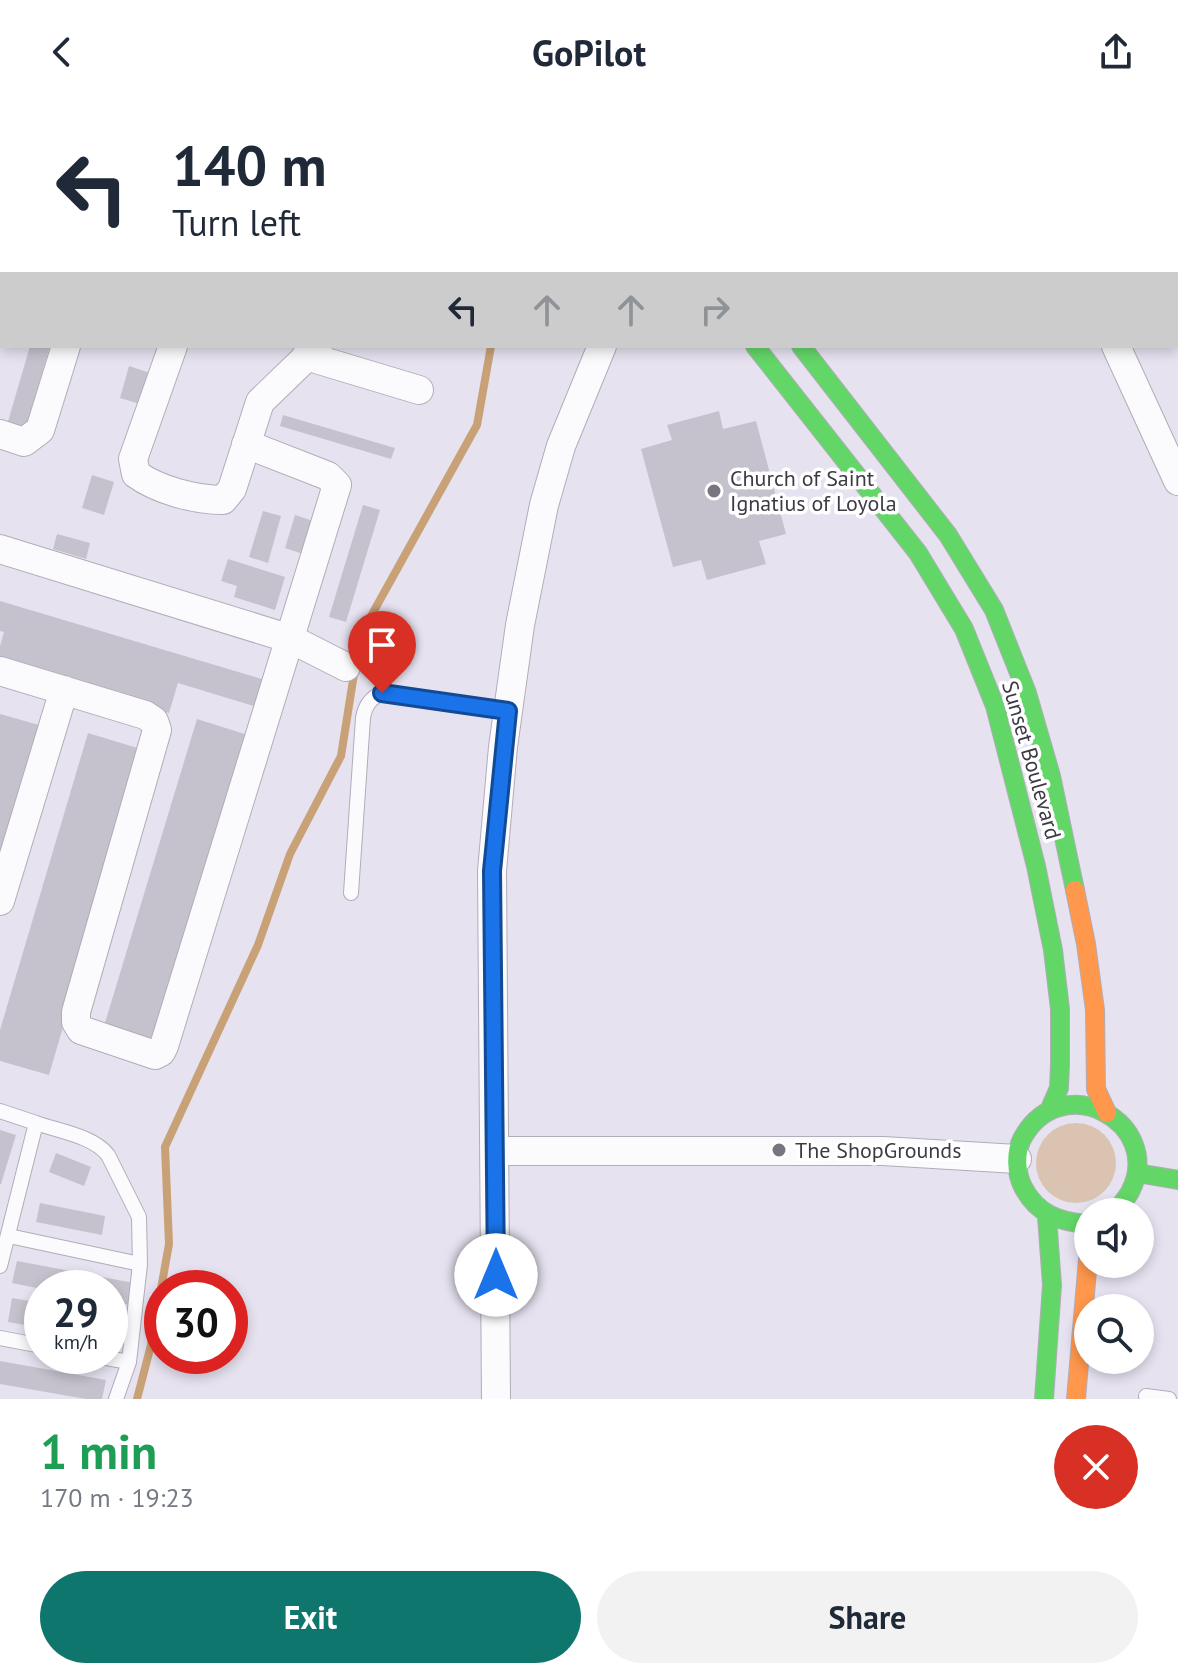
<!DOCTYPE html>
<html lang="en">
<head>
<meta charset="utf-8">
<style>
  :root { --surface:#fff; --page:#f2f2f3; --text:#1f2937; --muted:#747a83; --accent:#0f766e }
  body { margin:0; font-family:"PT Sans",sans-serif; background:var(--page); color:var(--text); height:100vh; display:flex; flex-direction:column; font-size:30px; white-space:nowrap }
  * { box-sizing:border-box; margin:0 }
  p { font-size:26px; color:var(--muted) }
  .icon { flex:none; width:44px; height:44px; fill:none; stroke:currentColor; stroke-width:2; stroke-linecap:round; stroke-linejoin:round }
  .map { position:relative; height:1295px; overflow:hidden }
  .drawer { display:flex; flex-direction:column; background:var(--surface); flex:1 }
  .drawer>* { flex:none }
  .top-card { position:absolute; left:0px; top:0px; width:1178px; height:244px; box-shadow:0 4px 12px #0003; background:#fff; color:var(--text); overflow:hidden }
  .controls { position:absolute; left:1074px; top:1094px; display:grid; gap:16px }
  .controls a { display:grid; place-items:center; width:80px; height:80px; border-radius:50%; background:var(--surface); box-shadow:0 4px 12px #0003; font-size:40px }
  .speed { position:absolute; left:24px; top:1166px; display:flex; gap:16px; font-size:40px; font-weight:700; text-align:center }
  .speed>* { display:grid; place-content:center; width:104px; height:104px; border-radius:50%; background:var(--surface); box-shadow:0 4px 12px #0003; line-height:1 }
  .speed small { font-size:20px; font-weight:400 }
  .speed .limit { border:12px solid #d22; background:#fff; color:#111 }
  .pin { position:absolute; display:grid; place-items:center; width:68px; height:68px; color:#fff; margin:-82px -34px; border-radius:50% 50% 50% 0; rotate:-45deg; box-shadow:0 0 8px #0007 }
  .pin .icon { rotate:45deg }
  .me { position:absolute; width:88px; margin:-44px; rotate:0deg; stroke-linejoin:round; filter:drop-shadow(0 0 6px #0008) }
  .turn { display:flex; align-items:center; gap:28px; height:168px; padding:0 40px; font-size:36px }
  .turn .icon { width:104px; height:104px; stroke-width:2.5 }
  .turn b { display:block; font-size:56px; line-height:68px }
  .lanes { display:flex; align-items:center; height:76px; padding:0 40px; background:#0003; justify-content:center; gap:40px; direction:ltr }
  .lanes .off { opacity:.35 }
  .round { display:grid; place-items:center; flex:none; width:84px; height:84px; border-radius:42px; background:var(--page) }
  .summary { display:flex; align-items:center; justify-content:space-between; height:136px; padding:0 40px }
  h1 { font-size:48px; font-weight:800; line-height:60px; color:#1e9e55 }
  .primary-button { display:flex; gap:16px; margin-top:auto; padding:16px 40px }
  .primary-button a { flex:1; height:92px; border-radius:48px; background:var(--accent); color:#fff; font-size:32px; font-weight:800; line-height:92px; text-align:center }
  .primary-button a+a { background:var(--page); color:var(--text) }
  header { display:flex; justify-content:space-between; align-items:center; height:104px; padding:0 40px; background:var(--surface); font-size:36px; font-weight:800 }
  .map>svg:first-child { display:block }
  .green { fill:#dac3b1 }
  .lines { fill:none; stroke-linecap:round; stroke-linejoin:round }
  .stream { stroke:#c8a177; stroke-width:8 }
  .building { fill:#c5c2cd }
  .lane-casing { stroke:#b1adb8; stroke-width:16 }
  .street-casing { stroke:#b1adb8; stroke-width:30 }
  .fast-casing { stroke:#b1adb8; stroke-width:20 }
  .slow-casing { stroke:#b1adb8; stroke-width:20 }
  .lane { stroke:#fbfbfd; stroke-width:14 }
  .street { stroke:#fbfbfd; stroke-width:28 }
  .fast { stroke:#63d668; stroke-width:18 }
  .slow { stroke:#ff974d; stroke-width:18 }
  .route-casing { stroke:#114b97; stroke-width:20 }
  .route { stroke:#1a73e8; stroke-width:14 }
  .poi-dot { fill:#787580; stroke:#fff; stroke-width:3 }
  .labels { text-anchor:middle; stroke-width:7; stroke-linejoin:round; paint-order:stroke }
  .poi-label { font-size:22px; fill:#3d3a44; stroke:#fff; text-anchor:start }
  .street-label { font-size:22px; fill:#3d3a44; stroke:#fff }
</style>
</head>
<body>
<header><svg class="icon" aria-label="back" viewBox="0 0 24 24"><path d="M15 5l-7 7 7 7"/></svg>GoPilot<svg class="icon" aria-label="share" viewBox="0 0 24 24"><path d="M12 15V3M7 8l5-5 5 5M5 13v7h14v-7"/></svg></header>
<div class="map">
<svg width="1178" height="1295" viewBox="0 0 1178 1295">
  <rect width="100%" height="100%" fill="#e6e2f0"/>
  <path class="green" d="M1036 1059a40 40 0 1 1 80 0a40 40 0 1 1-80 0Z"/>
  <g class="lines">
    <path class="stream" d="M 137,1295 L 151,1241 L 169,1140 L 165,1043 L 258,841 L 290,750 L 341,652 L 360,532 L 477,321 L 491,242"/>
  </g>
  <path class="building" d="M 30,242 L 50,242 L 25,326 L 7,321 Z
    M 129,262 L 150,269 L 140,300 L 120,294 Z
    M 719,307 L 723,325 L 756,317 L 786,430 L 759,437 L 766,460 L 707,476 L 701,456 L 673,463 L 641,345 L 672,336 L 667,321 Z
    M 283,311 L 395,344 L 391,355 L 280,322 Z
    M 92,371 L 114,378 L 104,411 L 82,404 Z
    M 363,401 L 380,406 L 346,518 L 329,513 Z
    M 263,407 L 281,412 L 268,459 L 249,453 Z
    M 295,411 L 313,417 L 303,450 L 285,444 Z
    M 57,430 L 90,439 L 86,455 L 53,445 Z
    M 228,455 L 285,473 L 275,506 L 234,493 L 237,482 L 221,477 Z
    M 0,497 L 265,576 L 257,603 L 178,579 L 169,609 L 0,559 L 0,542 L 4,528 L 0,527 Z
    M 0,610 L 39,621 L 0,755 Z
    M 197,615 L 251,632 L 154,948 L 101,932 Z
    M 88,629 L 144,646 L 49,971 L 0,957 L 0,926 Z
    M 0,1026 L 16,1031 L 1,1080 L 0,1080 Z
    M 56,1049 L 91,1063 L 84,1082 L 49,1068 Z
    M 40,1099 L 105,1112 L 102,1131 L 36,1118 Z
    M 17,1157 L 134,1179 L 130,1201 L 110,1197 L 110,1184 L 42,1185 L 12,1179 Z
    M 12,1194 L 42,1199 L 42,1224 L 8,1218 Z
    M 110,1211 L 129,1215 L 125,1239 L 110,1236 Z
    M 0,1257 L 106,1276 L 102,1295 L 86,1295 L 0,1280 Z"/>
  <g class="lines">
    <defs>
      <path id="lane" d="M 351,789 L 363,614 C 365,602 370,594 382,589 L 508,607
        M 0,1007 L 36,1019 L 0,1162
        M 9,1132 L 140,1160 L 139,1113 L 108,1051 C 93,1032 59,1027 36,1019
        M 0,1234 L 42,1242
        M 95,1252 L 129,1258
        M 1146,1292 L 1169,1295
        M 116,1295 L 129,1258 L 140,1160"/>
      <path id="street" d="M 19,0 L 23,2
        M 142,0 L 143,2
        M 311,0 L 312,2
        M 928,0 L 929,2
        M 1097,0 L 1099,2
        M 1000,2 L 1002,0
        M 1176,103 L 1178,106
        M 173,242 L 133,355 L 136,370 C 158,386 195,396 223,396 L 232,385 L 260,298 L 318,242
        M 1116,242 L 1178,377
        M 306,252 L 419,286
        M 0,330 L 24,338 L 40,326 L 66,242
        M 0,445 L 291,535 L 346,563
        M 0,567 L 145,611 L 154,617 L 157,626 L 76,908 L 76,918 L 81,926 L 155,951 L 161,948 L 164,942 L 337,381 L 328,372 L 246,340
        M 0,797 L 64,586
        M 496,1047 L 883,1047 L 1017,1055
        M 496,1295 L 492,767 L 503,643 L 520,521 L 544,401 L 561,342 L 602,242"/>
      <path id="fast" d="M 580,0 L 581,2
        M 623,0 L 624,2
        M 755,242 L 918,449 L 964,525 L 995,602 L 1036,762 L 1053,846 L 1060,905 L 1060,960 L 1059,984 L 1049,1007
        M 801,242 L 948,431 L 994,506 L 1027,589 L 1051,672 L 1075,786
        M 1137,1069 L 1178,1076
        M 1088,1120 C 1059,1118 1037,1110 1023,1083 C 1016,1069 1015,1049 1022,1035 C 1061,962 1166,1019 1130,1088 C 1126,1095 1120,1102 1115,1108
        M 1044,1295 L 1052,1181 L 1047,1113"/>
      <path id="slow" d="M 1075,786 L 1086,840 L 1095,906 L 1096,985 L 1107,1009
        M 1076,1295 L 1088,1155"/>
    </defs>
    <use href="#lane" class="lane-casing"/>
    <use href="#street" class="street-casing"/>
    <use href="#fast" class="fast-casing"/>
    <use href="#slow" class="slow-casing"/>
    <use href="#lane" class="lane"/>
    <use href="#street" class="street"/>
    <use href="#fast" class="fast"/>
    <use href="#slow" class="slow"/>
  </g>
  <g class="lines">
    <defs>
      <path id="route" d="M 382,589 L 508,607 L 492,767 L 496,1171"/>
    </defs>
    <use href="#route" class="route-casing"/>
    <use href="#route" class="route"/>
  </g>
  <g class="poi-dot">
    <circle cx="714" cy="387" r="8"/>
    <circle cx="779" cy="1046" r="8"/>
  </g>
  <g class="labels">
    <g class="poi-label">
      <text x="730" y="382">Church of Saint<tspan x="730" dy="25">Ignatius of Loyola</tspan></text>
      <text x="795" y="1054">The ShopGrounds</text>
    </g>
    <g class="street-label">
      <text transform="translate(1032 656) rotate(74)" y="8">Sunset Boulevard</text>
    </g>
  </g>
</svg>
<div class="controls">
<a><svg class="icon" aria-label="sound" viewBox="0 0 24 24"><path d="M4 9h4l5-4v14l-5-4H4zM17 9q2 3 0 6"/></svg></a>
<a><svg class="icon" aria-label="search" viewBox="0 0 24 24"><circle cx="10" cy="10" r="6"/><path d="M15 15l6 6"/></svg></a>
</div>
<div class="speed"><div>29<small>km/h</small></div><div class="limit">30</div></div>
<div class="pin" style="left:382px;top:589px;background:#d93025"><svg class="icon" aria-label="arrive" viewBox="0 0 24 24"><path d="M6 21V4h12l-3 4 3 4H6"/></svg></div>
<svg class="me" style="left:496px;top:1171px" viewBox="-20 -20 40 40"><circle r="19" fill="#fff"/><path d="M0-13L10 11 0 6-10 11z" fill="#1a73e8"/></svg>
<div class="top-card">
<div class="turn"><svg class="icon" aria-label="left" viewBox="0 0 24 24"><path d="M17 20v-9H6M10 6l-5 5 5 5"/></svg><div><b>140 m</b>Turn left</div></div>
<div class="lanes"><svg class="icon" aria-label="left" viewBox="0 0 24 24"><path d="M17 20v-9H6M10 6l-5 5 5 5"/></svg><svg class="icon off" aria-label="ahead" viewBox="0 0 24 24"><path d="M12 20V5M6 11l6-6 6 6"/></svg><svg class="icon off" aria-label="ahead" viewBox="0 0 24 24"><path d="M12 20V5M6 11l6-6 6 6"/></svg><svg class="icon off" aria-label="right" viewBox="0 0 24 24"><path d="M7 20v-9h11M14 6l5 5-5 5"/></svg></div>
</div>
</div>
<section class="drawer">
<div class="summary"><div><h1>1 min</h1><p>170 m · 19:23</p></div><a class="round" style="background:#d93025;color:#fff"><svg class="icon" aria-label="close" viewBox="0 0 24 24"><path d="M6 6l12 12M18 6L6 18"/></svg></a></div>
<div class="primary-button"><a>Exit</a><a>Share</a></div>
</section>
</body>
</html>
